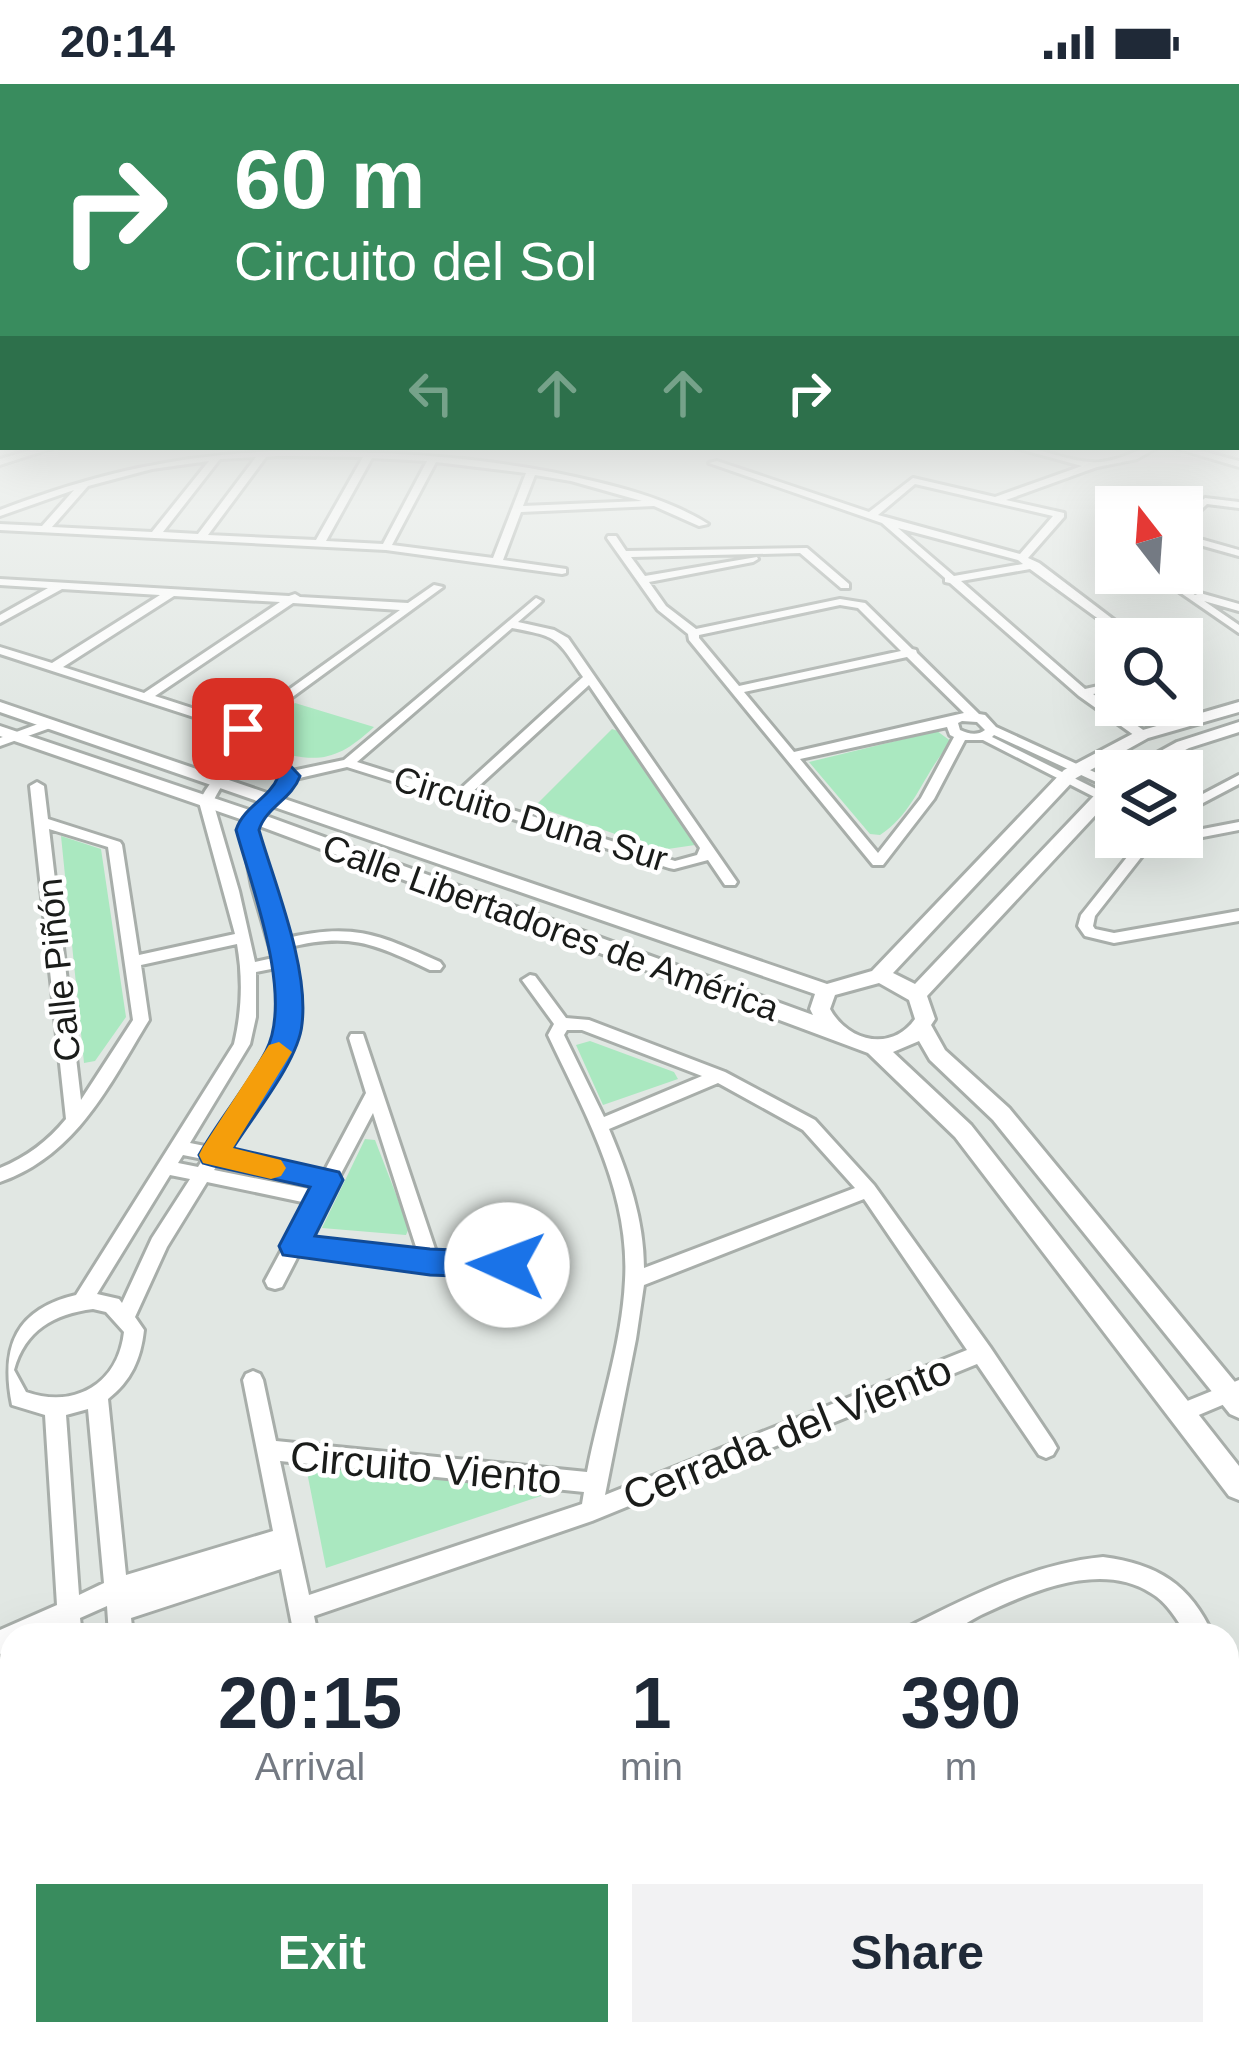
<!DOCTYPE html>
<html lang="en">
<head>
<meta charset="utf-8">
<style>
  :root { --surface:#fff; --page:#f2f2f3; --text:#1f2937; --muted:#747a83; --accent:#398c5e }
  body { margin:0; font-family:Arial,sans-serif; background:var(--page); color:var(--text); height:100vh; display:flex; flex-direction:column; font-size:45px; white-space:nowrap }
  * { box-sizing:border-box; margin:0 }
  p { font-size:39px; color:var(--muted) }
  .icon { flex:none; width:66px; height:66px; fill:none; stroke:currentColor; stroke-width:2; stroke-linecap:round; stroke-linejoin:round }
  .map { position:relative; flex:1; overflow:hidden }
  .drawer { position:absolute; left:0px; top:1539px; width:1239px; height:423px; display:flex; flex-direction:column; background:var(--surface); border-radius:36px 36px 0 0; box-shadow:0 12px 48px #0002 }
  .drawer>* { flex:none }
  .guide { position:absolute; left:0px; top:0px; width:1239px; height:366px; box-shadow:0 12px 48px #0002; background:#398c5e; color:#fff; overflow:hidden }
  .needle { width:78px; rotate:343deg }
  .buttons { position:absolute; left:1095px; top:402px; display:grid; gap:24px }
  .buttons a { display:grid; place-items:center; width:108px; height:108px; border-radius:0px; background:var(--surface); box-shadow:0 12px 48px #0002; font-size:60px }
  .pin { position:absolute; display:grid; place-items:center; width:102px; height:102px; color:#fff; margin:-51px; border-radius:24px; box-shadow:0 6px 18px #0006 }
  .me { position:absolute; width:132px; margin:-66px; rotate:272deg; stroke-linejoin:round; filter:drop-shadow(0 0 9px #0008) }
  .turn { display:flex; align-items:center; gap:42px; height:252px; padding:0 36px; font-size:54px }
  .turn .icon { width:156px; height:156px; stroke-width:2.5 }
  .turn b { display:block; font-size:84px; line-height:102px }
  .lanes { display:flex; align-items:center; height:114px; padding:0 36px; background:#0003; justify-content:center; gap:60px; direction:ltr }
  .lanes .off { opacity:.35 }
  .eta { display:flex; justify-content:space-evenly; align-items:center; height:204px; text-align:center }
  .eta b { font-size:72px; font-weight:700; line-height:84px }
  .cta { display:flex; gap:24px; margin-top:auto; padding:24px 36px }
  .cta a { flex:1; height:138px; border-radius:0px; background:var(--accent); color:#fff; font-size:48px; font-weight:700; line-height:138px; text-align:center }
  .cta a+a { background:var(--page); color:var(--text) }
  .status { display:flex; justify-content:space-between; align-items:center; height:84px; padding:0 60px; background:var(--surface); direction:ltr }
  .status svg { height:33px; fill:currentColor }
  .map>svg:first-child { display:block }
  .green { fill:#aae8c0 }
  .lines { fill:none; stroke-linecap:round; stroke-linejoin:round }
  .minor-casing { stroke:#a8aeaa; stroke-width:6 }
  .tertiary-casing { stroke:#a8aeaa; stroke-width:6 }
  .minor { fill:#fff; fill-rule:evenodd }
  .tertiary { fill:#fff; fill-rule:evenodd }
  .route { fill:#1a73e8; stroke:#114b97; stroke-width:3 }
  .slow { fill:#f59e0b }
  .labels { text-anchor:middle; stroke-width:9; stroke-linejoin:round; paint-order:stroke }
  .street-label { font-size:36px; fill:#1a1c1a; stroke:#fff }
  .near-street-label { font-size:42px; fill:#1a1c1a; stroke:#fff }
</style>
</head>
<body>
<div class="status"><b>20:14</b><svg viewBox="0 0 49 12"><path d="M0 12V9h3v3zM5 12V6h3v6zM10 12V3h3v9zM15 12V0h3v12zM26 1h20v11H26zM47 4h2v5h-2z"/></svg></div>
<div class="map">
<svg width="1239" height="1961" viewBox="0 0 1239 1961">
  <rect width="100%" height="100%" fill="#e1e7e3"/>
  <path class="green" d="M 295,619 L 374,643 C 336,678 317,680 267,665 L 262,641 Z
    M 612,645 L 621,648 L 695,761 L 661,766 L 535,722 Z
    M 937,647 L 952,658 C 924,686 916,728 880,751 L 870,750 L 809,678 Z
    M 61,752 L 101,765 L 126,933 L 95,977 L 84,979 Z
    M 590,957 L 674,988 L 678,995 L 603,1021 L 576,961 Z
    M 365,1055 L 375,1056 L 409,1144 L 406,1151 L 322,1144 Z
    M 305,1378 L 544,1398 L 547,1410 L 326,1484 Z"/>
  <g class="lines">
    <defs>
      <path id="minor" d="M 41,363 L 56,363 L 0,381 L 0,375 Z
        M 1012,363 C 1043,363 1070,380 1100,378 C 1121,377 1138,363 1158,363 L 1137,375 L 1097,383 L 1006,416 L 1064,429 L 1064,433 L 1028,474 L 1039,479 L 1139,555 L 1126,555 L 1030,485 L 961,497 L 1085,605 L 1116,598 L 1116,606 L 1093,610 L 1146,648 L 1146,654 L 1138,654 L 1079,612 L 950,499 L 945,498 L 945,494 L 882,439 L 709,379 L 717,377 L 869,428 L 913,394 L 995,413 L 1082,382 ZM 915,400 L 1053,432 L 1020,470 L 878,431 ZM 898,444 L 1018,476 L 1023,480 L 954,492 Z
        M 1172,363 L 1187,363 L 1239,377 L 1239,383 Z
        M 277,367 C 384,367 493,372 597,398 C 635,407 675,419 708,440 L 699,442 L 654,422 L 521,428 L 503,476 L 566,485 L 566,489 L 562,490 L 386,466 L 0,446 L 0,440 L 42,442 L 74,406 L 0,432 L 0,426 C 97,389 174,372 277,367 ZM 277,372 L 363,373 L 316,456 L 208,451 L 266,373 ZM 256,373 L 198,450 L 163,448 L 220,375 ZM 372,374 L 427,377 L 383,460 L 326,457 ZM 209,377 L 152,448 L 52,443 L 88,402 L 152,385 ZM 436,378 L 526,389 L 493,474 L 392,461 ZM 535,391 L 571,397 L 642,417 L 523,422 Z
        M 1205,414 L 1239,418 L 1239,424 L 1207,420 L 1182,444 L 1182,435 Z
        M 1182,450 L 1239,466 L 1239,472 L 1182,456 Z
        M 608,452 L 616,452 L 626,467 L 807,464 L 849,500 L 849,504 L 841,504 L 800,469 L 631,473 L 645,492 L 757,473 L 758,475 L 753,478 L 649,498 L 666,522 L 696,545 L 840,515 L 865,519 L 912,565 L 916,566 L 917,569 L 979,630 L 985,631 L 996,643 L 1116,698 L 1116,707 L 994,651 L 992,653 L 1116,715 L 1116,724 L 983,656 L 965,656 L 934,715 L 883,781 L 873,781 L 689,556 L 688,550 L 658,526 L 607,454 ZM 840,521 L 858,524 L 901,567 L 739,602 L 699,554 L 699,551 ZM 907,573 L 964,629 L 794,668 L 744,608 ZM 962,637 L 977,638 L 985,646 C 977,652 969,650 960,646 L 958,639 ZM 947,643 L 950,651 L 954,653 L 921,714 L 878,769 L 800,675 Z
        M 1152,489 L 1164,489 L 1195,511 L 1200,509 L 1239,520 L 1239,527 L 1204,517 L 1239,541 L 1239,549 Z
        M 0,495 L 289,512 L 295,510 L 300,513 L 408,519 L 434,501 L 443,503 L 243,649 L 0,570 L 0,563 L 52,579 L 160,511 L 62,505 L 0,539 L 0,531 L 48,504 L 0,501 ZM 174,512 L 280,518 L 144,609 L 63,583 ZM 293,519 L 400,526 L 241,640 L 155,612 Z
        M 536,514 L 542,517 L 540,519 L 518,538 L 554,546 L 568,554 L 737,798 L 735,801 L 725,801 L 708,776 L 674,785 L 669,784 L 347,683 L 295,695 C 286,713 265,723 257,740 C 249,761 276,832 283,855 C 352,838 378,850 440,878 L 443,882 L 440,886 L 430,886 C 372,859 350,848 286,864 L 291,877 L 295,912 L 294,940 L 287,969 L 226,1067 L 324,1088 L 366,1009 L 349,954 L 351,950 L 363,950 L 437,1171 L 507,1173 L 514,1176 L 516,1181 L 514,1186 L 507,1189 L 430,1186 L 299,1170 L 282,1203 L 275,1205 L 268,1203 L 265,1197 L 307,1119 L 207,1098 L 167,1163 L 135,1233 L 144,1246 C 141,1275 131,1297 108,1315 L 126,1491 L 273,1447 L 243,1296 L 246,1290 L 253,1287 L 260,1290 L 263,1296 L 276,1357 L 587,1388 C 599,1325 622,1261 625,1196 C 630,1107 584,1028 548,951 L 554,940 L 522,896 L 530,891 L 535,892 L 566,934 L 589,936 L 725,988 L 815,1036 L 874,1101 L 990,1263 L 1053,1357 L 1057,1364 L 1053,1371 L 1046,1374 L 1039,1371 L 977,1280 L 592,1437 L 314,1532 L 318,1551 L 294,1551 L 281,1485 L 131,1534 L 133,1551 L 109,1551 L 107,1522 L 80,1534 L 82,1551 L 58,1551 L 58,1544 L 44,1551 L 12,1551 L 12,1565 L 0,1570 L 0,1546 L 57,1521 L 45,1331 L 12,1321 C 0,1261 17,1225 76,1211 L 234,960 C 242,926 243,894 237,860 L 141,881 L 149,936 C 109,1001 77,1071 0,1098 L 0,1084 C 27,1073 48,1057 66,1035 L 30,702 L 37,698 L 44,702 L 48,735 L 120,758 L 122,761 L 139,871 L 235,850 L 199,718 C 218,680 255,650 292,687 L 344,676 ZM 512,544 C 559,553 556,553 583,593 L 456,709 L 357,678 ZM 589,601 L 700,764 L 697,771 L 675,777 L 468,712 ZM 254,678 L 273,683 L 282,693 C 273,714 251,725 241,746 L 252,802 L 273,874 L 255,878 L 239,807 L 213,718 C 222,699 233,684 254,678 ZM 49,745 L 108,763 L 133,936 L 81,1016 ZM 276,884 L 279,912 L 278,940 L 271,968 L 210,1063 L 190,1059 L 250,960 L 256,933 L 256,888 ZM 567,946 L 582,946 L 702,992 L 604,1033 L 564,951 ZM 718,999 L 803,1046 L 855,1104 L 644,1184 C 644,1135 628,1090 609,1045 ZM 373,1029 L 418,1169 L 306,1156 ZM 183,1071 L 203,1075 L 198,1083 L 178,1079 ZM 219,1079 L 317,1100 L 314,1106 L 214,1086 ZM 170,1091 L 190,1095 L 152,1154 L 122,1219 L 119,1215 L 97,1210 ZM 864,1115 L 967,1266 L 605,1411 L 636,1255 L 644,1201 ZM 93,1225 L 106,1228 L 124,1248 C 118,1300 75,1325 26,1308 L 14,1286 C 25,1246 54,1230 93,1225 ZM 88,1325 L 104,1499 L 79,1511 L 66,1331 ZM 280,1377 L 584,1408 L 582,1420 L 309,1511 Z
        M 49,636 L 55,640 L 53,643 L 0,662 L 0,654 Z
        M 1239,691 L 1239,700 L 1182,730 L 1182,721 Z
        M 1239,738 L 1239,746 L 1182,757 L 1175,753 L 1182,753 L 1182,749 Z
        M 1143,753 L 1157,753 L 1095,832 L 1093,842 L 1095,845 L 1114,849 L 1239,827 L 1239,837 L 1114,859 L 1085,852 L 1078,842 L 1081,831 Z
        M 1239,1296 L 1239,1314 L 1182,1338 L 1175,1336 L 1172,1329 L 1175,1322 Z
        M 1103,1473 C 1157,1480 1190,1500 1213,1551 L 1187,1551 C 1177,1536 1167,1518 1151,1509 C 1101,1477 1032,1507 983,1530 C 970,1536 956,1547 942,1551 C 931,1553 916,1551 904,1551 L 908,1543 C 971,1512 1032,1480 1103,1473 Z
        M 12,1573 L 12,1597 L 0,1601 L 0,1577 Z
        M 1227,1576 C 1239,1583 1239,1602 1239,1618 C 1222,1611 1227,1593 1227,1576 Z
        M 1227,1852 L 1239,1852 L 1239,1878 L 1227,1878 Z
        M 72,1950 L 100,1950 L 97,1961 L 69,1961 Z
        M 148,1950 L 176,1950 L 177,1961 L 149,1961 Z
        M 1000,1950 L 1028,1950 L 1030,1961 L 1002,1961 Z
        M 1053,1950 L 1081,1950 L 1082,1961 L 1054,1961 Z"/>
      <path id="tertiary" d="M 0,618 L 827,900 L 872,887 L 1064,686 L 1136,648 L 1239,618 L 1239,628 L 1148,654 L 1076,694 L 893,889 L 915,900 L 1110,695 L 1116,694 L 1116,709 L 927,912 L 935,935 L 931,941 L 945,966 L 1009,1024 L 1239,1303 L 1239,1334 L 1230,1330 L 993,1036 L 930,976 L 919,957 L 893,968 L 971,1041 L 1239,1382 L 1239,1416 L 1229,1412 L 955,1053 L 868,969 L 246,737 L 0,652 L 0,642 L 258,729 L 813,931 L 810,925 L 815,910 L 0,628 ZM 879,899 L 909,916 L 915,935 C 892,968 848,958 830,925 L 835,911 Z
        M 1239,638 L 1239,648 L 1189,664 L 1145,687 L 1124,687 L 1177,658 Z"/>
    </defs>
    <use href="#minor" class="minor-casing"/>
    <use href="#tertiary" class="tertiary-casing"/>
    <use href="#minor" class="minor"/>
    <use href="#tertiary" class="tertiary"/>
  </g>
  <linearGradient id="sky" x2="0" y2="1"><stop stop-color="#61abb4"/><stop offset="0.57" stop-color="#f2f4f2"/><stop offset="1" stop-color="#f2f4f2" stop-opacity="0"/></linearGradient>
  <rect width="1239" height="635" fill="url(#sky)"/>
  <path class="route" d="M 243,638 L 253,645 L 263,671 L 285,676 L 300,692 C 292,715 266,723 259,746 C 275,801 309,883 302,940 C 299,976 253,1032 233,1064 L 339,1088 L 343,1096 L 315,1152 L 430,1165 L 507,1168 L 518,1172 L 522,1181 L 518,1190 L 507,1194 L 430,1191 L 283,1171 L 279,1162 L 310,1103 L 214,1082 L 203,1079 L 199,1071 C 219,1035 247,1003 266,967 C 294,912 252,804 236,746 C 244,722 269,715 278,693 L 243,676 L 233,645 Z"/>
  <path class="slow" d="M 279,958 L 292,968 L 233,1064 L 281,1076 L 286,1084 L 281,1092 L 271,1095 L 203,1079 L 199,1071 L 203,1063 L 269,961 Z"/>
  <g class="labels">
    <g class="street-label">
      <text transform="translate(531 734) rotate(17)" y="13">Circuito Duna Sur</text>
      <text transform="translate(551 843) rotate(20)" y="13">Calle Libertadores de América</text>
      <text transform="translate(58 886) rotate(-96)" y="13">Calle Piñón</text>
    </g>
    <g class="near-street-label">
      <text transform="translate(787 1348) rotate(-22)" y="15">Cerrada del Viento</text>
      <text transform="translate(426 1383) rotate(5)" y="15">Circuito Viento</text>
    </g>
  </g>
</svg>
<div class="buttons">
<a><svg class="needle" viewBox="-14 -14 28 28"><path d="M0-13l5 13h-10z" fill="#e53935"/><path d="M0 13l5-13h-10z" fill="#747a83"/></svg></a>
<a><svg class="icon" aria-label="search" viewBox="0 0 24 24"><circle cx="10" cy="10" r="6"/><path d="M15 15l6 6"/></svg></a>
<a><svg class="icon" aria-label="layers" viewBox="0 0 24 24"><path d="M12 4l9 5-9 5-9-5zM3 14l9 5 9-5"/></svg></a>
</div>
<div class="pin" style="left:243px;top:645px;background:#d93025"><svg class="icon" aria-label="arrive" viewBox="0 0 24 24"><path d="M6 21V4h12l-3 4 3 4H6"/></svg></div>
<svg class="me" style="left:507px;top:1181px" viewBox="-20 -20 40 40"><circle r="19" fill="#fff"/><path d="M0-13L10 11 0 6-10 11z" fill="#1a73e8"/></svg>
<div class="guide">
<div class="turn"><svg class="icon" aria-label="right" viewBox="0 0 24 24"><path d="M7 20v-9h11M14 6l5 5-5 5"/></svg><div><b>60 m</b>Circuito del Sol</div></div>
<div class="lanes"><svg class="icon off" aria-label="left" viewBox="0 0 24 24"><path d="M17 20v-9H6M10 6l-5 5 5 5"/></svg><svg class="icon off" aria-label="ahead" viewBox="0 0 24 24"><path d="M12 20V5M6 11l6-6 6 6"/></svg><svg class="icon off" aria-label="ahead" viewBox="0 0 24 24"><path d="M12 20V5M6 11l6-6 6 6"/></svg><svg class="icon" aria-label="right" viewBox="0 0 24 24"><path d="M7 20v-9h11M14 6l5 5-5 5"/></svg></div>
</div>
<section class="drawer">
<div class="eta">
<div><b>20:15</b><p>Arrival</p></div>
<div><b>1</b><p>min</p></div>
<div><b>390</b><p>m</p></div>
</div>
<div class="cta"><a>Exit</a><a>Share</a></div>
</section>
</div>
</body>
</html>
